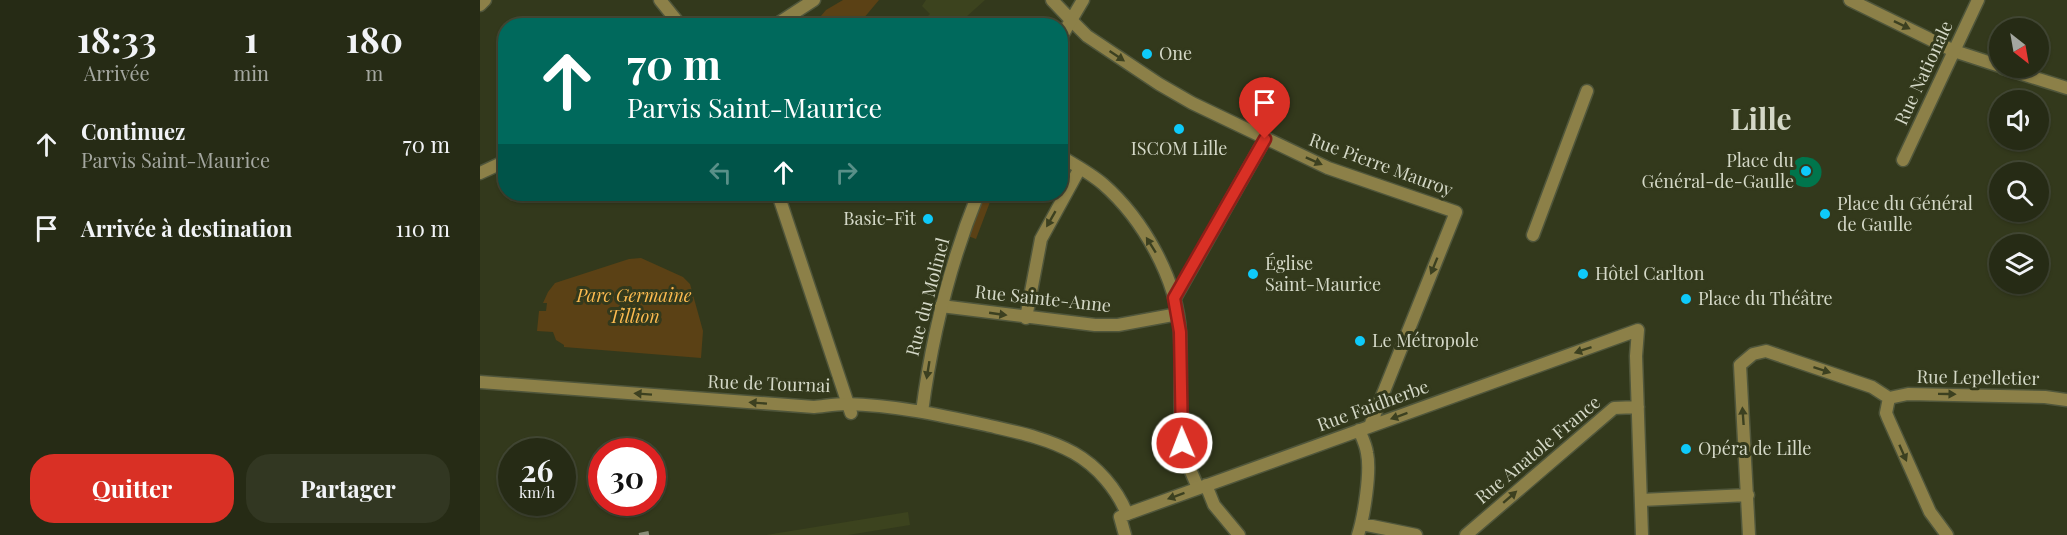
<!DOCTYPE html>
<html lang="fr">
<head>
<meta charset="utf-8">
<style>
  :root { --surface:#262b15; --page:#323722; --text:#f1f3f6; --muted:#a4a7a0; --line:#424734; --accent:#d93025 }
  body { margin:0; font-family:"Playfair Display",serif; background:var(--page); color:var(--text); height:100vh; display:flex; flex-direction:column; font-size:22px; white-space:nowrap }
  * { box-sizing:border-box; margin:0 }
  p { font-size:20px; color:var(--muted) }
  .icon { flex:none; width:33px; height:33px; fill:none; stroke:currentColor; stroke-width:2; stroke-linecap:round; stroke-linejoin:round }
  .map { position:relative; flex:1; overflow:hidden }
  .panel { display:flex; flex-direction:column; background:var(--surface); width:480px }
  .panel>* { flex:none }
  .hud { position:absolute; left:18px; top:18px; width:570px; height:183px; border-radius:24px; box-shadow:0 2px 4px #0004,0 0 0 2px var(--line); background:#00695c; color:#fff; overflow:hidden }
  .needle { width:39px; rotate:149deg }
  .buttons { position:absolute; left:1509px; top:18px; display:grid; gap:12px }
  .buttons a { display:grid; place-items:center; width:60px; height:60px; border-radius:50%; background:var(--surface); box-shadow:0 2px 4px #0004,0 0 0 2px var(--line); font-size:30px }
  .speed { position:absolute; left:18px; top:438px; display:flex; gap:12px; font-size:30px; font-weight:700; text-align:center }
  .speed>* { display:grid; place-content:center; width:78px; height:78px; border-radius:50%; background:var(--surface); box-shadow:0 2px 4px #0004,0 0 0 2px var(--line); line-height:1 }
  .speed small { font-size:15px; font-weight:400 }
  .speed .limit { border:9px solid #d22; background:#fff; color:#111 }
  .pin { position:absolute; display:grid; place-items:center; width:51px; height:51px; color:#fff; margin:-62px -26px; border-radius:50% 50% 50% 0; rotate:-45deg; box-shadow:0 0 6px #0007 }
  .pin .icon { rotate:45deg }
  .me { position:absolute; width:66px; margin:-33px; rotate:359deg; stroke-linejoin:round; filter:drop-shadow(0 0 4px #0008) }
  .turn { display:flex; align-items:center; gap:21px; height:126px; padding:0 30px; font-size:27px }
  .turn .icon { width:78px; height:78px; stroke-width:2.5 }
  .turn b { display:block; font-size:42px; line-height:51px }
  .lanes { display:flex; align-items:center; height:57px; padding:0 30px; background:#0003; justify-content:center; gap:30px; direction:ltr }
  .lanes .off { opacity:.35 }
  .eta { display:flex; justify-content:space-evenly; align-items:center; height:102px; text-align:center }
  .eta b { font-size:36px; font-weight:700; line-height:42px }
  .action { display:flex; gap:12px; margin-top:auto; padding:12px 30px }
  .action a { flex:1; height:69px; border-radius:24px; background:var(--accent); color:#fff; font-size:24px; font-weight:700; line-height:69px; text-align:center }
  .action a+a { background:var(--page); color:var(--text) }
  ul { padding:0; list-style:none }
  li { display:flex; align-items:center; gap:18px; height:84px; padding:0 30px }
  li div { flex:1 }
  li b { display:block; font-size:22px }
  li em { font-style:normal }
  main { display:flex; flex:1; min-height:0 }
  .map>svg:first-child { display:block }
  .built { fill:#3c431e }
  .green { fill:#5b4115 }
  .water { fill:#00754c }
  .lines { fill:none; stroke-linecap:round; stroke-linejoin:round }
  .minor-casing { stroke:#50563b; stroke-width:15 }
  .tertiary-casing { stroke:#50563b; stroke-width:15 }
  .minor { stroke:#8c8048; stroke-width:12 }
  .tertiary { stroke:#8c8048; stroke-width:12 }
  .rail { stroke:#888d77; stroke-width:4; stroke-dasharray:10 10; stroke-linecap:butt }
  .oneway { fill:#3c4020 }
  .route-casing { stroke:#8d1f18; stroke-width:15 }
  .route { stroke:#d93025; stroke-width:10 }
  .poi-dot { fill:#0ecafa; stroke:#33391c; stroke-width:2 }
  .labels { text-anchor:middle; stroke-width:6; stroke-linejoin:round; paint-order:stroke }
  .poi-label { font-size:18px; fill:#d4d8c7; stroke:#33391c; text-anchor:start }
  .street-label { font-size:18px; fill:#d4d8c7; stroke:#33391c }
  .park-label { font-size:18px; font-style:italic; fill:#fcbb50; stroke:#33391c }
  .town-label { font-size:30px; font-weight:bold; fill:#d4d8c7; stroke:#33391c }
</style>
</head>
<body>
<main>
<section class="panel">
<div class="eta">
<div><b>18:33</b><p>Arrivée</p></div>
<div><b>1</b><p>min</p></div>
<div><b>180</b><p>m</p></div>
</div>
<ul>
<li><svg class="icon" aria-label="ahead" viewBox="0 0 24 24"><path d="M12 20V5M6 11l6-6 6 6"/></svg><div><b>Continuez</b><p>Parvis Saint-Maurice</p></div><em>70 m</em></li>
<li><svg class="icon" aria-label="arrive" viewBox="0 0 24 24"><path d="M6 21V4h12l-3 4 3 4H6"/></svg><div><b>Arrivée à destination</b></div><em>110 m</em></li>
</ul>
<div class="action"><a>Quitter</a><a>Partager</a></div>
</section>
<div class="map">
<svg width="1587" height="535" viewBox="0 0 1587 535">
  <rect width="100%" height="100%" fill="#33391c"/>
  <path class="built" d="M 446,0 L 505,0 L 476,26 L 455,25 L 446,18 L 450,14 L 442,6 Z
    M 428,512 L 430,525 L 368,535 L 286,535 Z"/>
  <path class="green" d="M 363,0 L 399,0 L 378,25 L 337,25 L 335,23 L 346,10 Z
    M 505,194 L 513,194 L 496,239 L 488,236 Z
    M 161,258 L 203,277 L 210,284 L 223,331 L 221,358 L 84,347 L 84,345 L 76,340 L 73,332 L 57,331 L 59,311 L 66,311 L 67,303 L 63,303 L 68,292 L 75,283 L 149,259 Z"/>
  <path class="water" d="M 1322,157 C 1353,156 1344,197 1317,185 L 1310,176 C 1309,167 1313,160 1322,157 Z"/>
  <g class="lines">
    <defs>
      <path id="minor" d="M 180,0 L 201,26
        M 1370,0 L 1474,51 L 1520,66
        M 591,20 L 607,36 L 679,84 L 712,103 L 848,168 L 976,212 L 890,426
        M 1523,68 L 1587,88
        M 580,156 C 595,165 610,173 623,184 C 663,219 697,279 700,332 C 702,369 699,406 702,443 L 704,455 L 718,488
        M 1423,160 L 1474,51
        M 298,194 L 371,413
        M 1053,235 L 1107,91
        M 695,298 L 785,139
        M 461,306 L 615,325 L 638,325 L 698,314
        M 546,318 L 561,239 L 600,168
        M 1409,398 L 1428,394 L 1565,397 L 1587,400
        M 1409,398 L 1406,413 L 1408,418 L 1450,512 L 1467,535
        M 726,485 L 734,505 L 759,535
        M 1161,500 L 1268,495
        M 647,514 L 1158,330 L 1156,356 L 1162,535
        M 882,524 L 936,535
        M 878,535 C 884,516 891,472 887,453 C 886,445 882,437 879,430
        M 986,535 L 1134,408 L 1158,407
        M 1269,535 L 1260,365 L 1273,354 L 1286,351 L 1392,387 L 1409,398"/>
      <path id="tertiary" d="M 572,0 L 591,20
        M 0,5 L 5,0
        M 294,26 L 334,0
        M 580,39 L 603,0
        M 1474,51 L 1498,0
        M 0,173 L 26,161
        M 0,382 L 334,407 C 345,406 355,404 366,404 C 414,405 460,415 506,425 C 536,432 567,438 594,453 C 617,466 637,489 647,514 L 640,517 L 645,535
        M 442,412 C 452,335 469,266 498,194"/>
    </defs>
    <use href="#minor" class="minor-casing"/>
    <use href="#tertiary" class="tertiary-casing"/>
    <use href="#minor" class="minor"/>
    <use href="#tertiary" class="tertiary"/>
    <path class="rail" d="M 159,535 L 174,532"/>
  </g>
  <defs><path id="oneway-solid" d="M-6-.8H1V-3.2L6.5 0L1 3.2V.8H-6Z" transform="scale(1.5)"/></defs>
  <g class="oneway">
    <use href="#oneway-solid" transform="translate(1422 25) rotate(26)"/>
    <use href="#oneway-solid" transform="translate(637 56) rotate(34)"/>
    <use href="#oneway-solid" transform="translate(834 161) rotate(24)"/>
    <use href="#oneway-solid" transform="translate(571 219) rotate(120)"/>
    <use href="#oneway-solid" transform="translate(671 245) rotate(-122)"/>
    <use href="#oneway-solid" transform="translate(954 266) rotate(112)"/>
    <use href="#oneway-solid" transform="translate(518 314) rotate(8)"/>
    <use href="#oneway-solid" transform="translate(1103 350) rotate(161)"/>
    <use href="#oneway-solid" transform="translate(448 370) rotate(99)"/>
    <use href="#oneway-solid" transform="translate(1342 370) rotate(18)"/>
    <use href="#oneway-solid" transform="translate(163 394) rotate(-176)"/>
    <use href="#oneway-solid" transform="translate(1467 394) rotate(1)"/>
    <use href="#oneway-solid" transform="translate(278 403) rotate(-176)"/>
    <use href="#oneway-solid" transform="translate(919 416) rotate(160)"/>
    <use href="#oneway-solid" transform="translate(1263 416) rotate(-94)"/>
    <use href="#oneway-solid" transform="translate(1423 453) rotate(66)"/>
    <use href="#oneway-solid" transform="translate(696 496) rotate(160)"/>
    <use href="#oneway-solid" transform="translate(1030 497) rotate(-41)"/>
  </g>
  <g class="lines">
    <defs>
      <path id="route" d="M 702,443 L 700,332 L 694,298 L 785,139"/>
    </defs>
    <use href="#route" class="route-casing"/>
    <use href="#route" class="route"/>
  </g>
  <g class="poi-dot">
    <circle cx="667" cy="54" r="6"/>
    <circle cx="699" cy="129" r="6"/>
    <circle cx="1326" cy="171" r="6"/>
    <circle cx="1345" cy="214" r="6"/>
    <circle cx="448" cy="219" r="6"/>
    <circle cx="773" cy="274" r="6"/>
    <circle cx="1103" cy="274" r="6"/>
    <circle cx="1206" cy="299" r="6"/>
    <circle cx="880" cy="341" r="6"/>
    <circle cx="1206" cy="449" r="6"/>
  </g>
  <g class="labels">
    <g class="poi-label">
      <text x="679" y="60">One</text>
      <text x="699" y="155" text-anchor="middle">ISCOM Lille</text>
      <text x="1314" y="167" text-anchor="end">Place du<tspan x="1314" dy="21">Général-de-Gaulle</tspan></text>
      <text x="1357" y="210">Place du Général<tspan x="1357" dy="21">de Gaulle</tspan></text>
      <text x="436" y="225" text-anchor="end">Basic-Fit</text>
      <text x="785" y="270">Église<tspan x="785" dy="21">Saint-Maurice</tspan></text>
      <text x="1115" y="280">Hôtel Carlton</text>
      <text x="1218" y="305">Place du Théâtre</text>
      <text x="892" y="347">Le Métropole</text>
      <text x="1218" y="455">Opéra de Lille</text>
    </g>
    <g class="street-label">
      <text transform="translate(1444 73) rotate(-65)" y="6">Rue Nationale</text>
      <text transform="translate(901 165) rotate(20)" y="6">Rue Pierre Mauroy</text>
      <text transform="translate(448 297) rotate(-75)" y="6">Rue du Molinel</text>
      <text transform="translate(563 299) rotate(6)" y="6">Rue Sainte-Anne</text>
      <text transform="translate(1498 378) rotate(1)" y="6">Rue Lepelletier</text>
      <text transform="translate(289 384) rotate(2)" y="6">Rue de Tournai</text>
      <text transform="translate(893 406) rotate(-20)" y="6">Rue Faidherbe</text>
      <text transform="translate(1058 450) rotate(-40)" y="6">Rue Anatole France</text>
    </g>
    <g class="park-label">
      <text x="154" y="302">Parc Germaine<tspan x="154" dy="21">Tillion</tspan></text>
    </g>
    <g class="town-label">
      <text x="1281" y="130">Lille</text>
    </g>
  </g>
</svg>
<div class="buttons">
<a><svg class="needle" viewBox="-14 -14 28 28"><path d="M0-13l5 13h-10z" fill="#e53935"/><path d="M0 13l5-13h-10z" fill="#a4a7a0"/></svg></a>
<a><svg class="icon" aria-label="sound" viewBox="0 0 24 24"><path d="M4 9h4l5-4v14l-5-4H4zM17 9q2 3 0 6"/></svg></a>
<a><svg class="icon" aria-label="search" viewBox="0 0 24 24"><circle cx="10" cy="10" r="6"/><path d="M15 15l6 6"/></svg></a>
<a><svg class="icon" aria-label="layers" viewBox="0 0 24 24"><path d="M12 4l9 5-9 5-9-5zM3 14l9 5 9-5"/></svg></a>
</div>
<div class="speed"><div>26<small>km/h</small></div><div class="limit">30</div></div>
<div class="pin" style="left:785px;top:139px;background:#d93025"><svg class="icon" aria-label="arrive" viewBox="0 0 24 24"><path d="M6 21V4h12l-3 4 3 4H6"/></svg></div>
<svg class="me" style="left:702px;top:443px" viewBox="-20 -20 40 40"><circle r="17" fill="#d93025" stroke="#fff" stroke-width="3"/><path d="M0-11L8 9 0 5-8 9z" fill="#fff"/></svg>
<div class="hud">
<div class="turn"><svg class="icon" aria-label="ahead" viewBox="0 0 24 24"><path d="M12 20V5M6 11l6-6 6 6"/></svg><div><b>70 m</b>Parvis Saint-Maurice</div></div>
<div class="lanes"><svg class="icon off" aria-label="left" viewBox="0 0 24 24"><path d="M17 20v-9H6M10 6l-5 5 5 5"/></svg><svg class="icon" aria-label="ahead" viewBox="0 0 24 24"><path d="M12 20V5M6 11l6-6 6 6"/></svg><svg class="icon off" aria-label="right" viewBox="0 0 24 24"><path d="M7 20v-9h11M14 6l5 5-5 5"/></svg></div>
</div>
</div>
</main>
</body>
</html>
